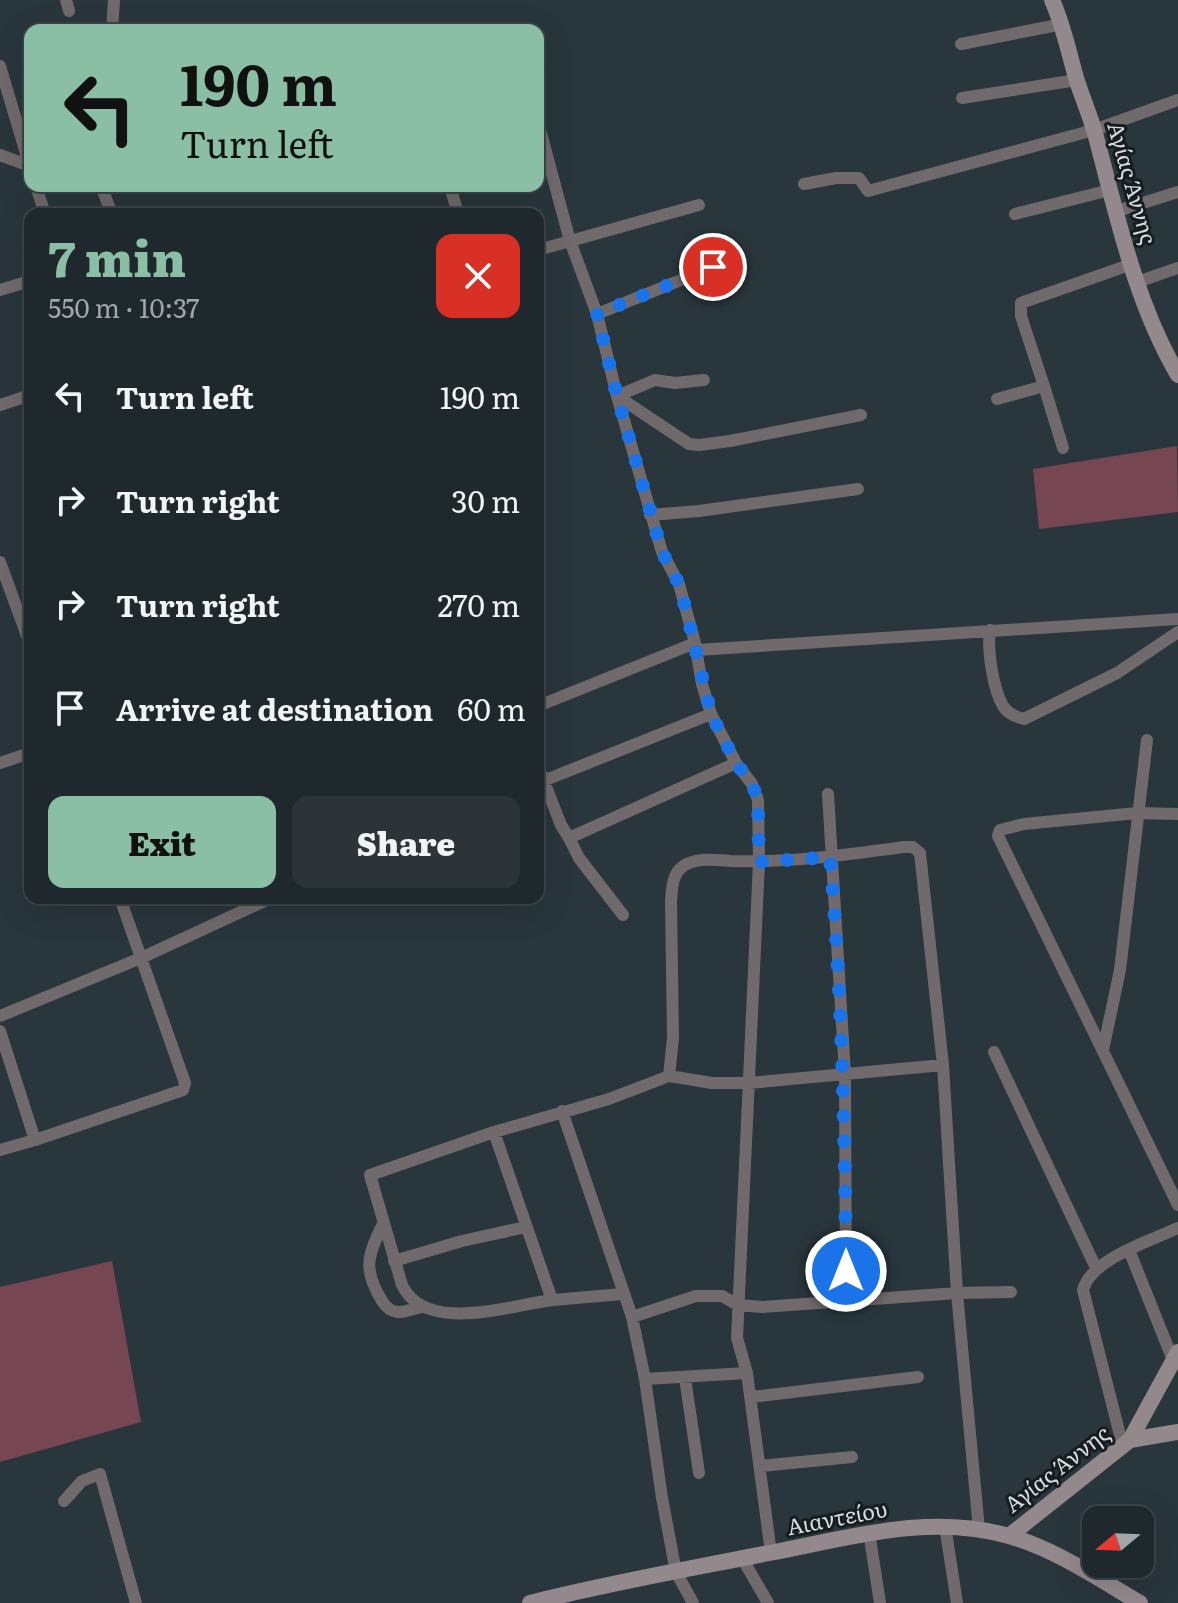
<!DOCTYPE html>
<html lang="en">
<head>
<meta charset="utf-8">
<style>
  :root { --surface:#1f282c; --page:#2c3438; --text:#f1f3f6; --muted:#a1a6a9; --line:#3c4448; --accent:#8abfa5 }
  body { margin:0; font-family:Literata,serif; background:var(--page); color:var(--text); height:100vh; display:flex; flex-direction:column; font-size:30px; white-space:nowrap }
  * { box-sizing:border-box; margin:0 }
  p { font-size:26px; color:var(--muted) }
  .icon { flex:none; width:44px; height:44px; fill:none; stroke:currentColor; stroke-width:2; stroke-linecap:round; stroke-linejoin:round }
  .map { position:relative; flex:1; overflow:hidden }
  .details { position:absolute; left:24px; top:208px; width:520px; height:696px; display:flex; flex-direction:column; background:var(--surface); border-radius:16px; box-shadow:0 8px 32px #0002,0 0 0 2px var(--line) }
  .details>* { flex:none }
  .guide { position:absolute; left:24px; top:24px; width:520px; height:168px; border-radius:16px; box-shadow:0 8px 32px #0002,0 0 0 2px var(--line); background:#8abfa5; color:#111; overflow:hidden }
  .needle { width:52px; rotate:251deg }
  .buttons { position:absolute; left:1082px; top:1506px; display:grid; gap:16px }
  .buttons a { display:grid; place-items:center; width:72px; height:72px; border-radius:16px; background:var(--surface); box-shadow:0 8px 32px #0002,0 0 0 2px var(--line); font-size:40px }
  .pin { position:absolute; display:grid; place-items:center; width:68px; height:68px; color:#fff; margin:-34px; border:4px solid #fff; border-radius:50%; box-shadow:0 2px 8px #0007 }
  .me { position:absolute; width:88px; margin:-44px; rotate:0deg; stroke-linejoin:round; filter:drop-shadow(0 0 6px #0008) }
  .turn { display:flex; align-items:center; gap:28px; height:168px; padding:0 24px; font-size:36px }
  .turn .icon { width:104px; height:104px; stroke-width:2.5 }
  .turn b { display:block; font-size:56px; line-height:68px }
  .round { display:grid; place-items:center; flex:none; width:84px; height:84px; border-radius:16px; background:var(--page) }
  .head { display:flex; align-items:center; justify-content:space-between; height:136px; padding:0 24px }
  h1 { font-size:48px; font-weight:800; line-height:60px; color:var(--accent) }
  .cta { display:flex; gap:16px; margin-top:auto; padding:16px 24px }
  .cta a { flex:1; height:92px; border-radius:16px; background:var(--accent); color:#111; font-size:32px; font-weight:800; line-height:92px; text-align:center }
  .cta a+a { background:var(--page); color:var(--text) }
  ul { padding:0; list-style:none }
  li { display:flex; align-items:center; gap:24px; height:104px; padding:0 24px }
  li div { flex:1 }
  li b { display:block; font-size:30px }
  li em { font-style:normal }
  .map>svg:first-child { display:block }
  .green { fill:#764653 }
  .lines { fill:none; stroke-linecap:round; stroke-linejoin:round }
  .street { stroke:#716a6c; stroke-width:12 }
  .secondary { stroke:#93888b; stroke-width:16 }
  .route { stroke:#1a73e8; stroke-width:14; stroke-dasharray:0 25.2 }
  .labels { text-anchor:middle; stroke-width:6; stroke-linejoin:round; paint-order:stroke }
  .street-label { font-size:22px; fill:#d5dde0; stroke:#171d1f }
</style>
</head>
<body>
<div class="map">
<svg width="1178" height="1603" viewBox="0 0 1178 1603">
  <rect width="100%" height="100%" fill="#29363b"/>
  <path class="green" d="M 1177,446 L 1178,512 L 1039,529 L 1033,469 Z
    M 112,1261 L 141,1422 L 0,1462 L 0,1287 Z"/>
  <g class="lines">
    <path class="street" d="M 66,0 L 69,11
      M 112,30 L 114,0
      M 961,44 L 1063,24
      M 0,66 L 30,167
      M 962,98 L 1077,80
      M 538,122 L 570,241 L 597,314 L 617,396 L 662,552 L 679,584 L 695,643 L 702,684 L 711,714 L 736,763 L 752,784 L 758,800 L 759,862 L 737,1338 L 747,1373 L 771,1553
      M 0,155 L 30,166
      M 804,184 L 836,178 L 859,178 L 868,191 L 1094,130 L 1178,100
      M 36,186 L 45,214
      M 101,186 L 112,214
      M 450,186 L 458,214
      M 1114,212 L 1178,192
      M 1015,214 L 1110,190
      M 538,250 L 699,205
      M 1137,282 L 1178,268
      M 0,290 L 30,281
      M 597,314 L 713,267
      M 1044,386 L 1063,448
      M 617,396 L 689,444 L 699,445 L 730,441 L 861,415
      M 617,396 L 655,380 L 675,383 L 704,380
      M 997,399 L 1044,386 L 1021,316 L 1021,303 L 1132,264
      M 0,405 L 30,395
      M 650,515 L 699,511 L 858,489
      M 0,562 L 30,644
      M 990,630 C 987,649 993,689 1003,706 C 1008,714 1016,717 1024,719 L 1117,673 L 1178,632
      M 697,650 L 1178,619
      M 538,706 L 695,643
      M 0,763 L 30,753
      M 538,766 L 561,825 L 569,838 L 736,763
      M 538,783 L 711,714
      M 828,794 L 845,1074 L 846,1299
      M 1178,814 L 1137,813 L 1024,824 L 1000,830 L 998,836 L 1178,1205
      M 569,838 L 579,858 L 623,915
      M 0,1016 L 141,958 L 271,898
      M 0,1031 L 35,1140 L 0,1150
      M 1103,1050 L 1120,970 L 1147,740
      M 994,1052 L 1096,1268
      M 669,1076 L 673,1038 L 671,901 C 672,889 672,875 682,867 C 695,857 715,860 730,861 C 788,863 845,855 903,847 L 913,847 L 920,853 L 943,1065 L 957,1293 L 979,1530
      M 562,1111 L 632,1317 L 645,1379 L 662,1498 L 676,1572 L 693,1603
      M 494,1132 L 552,1300
      M 35,1140 L 183,1090 L 185,1083 L 120,898
      M 383,1224 C 367,1256 363,1270 382,1301 C 386,1307 390,1311 397,1312 C 404,1313 414,1308 422,1307
      M 1129,1250 L 1173,1360
      M 394,1261 L 462,1241 L 526,1227
      M 622,1294 C 599,1296 576,1298 553,1300 C 510,1305 426,1335 402,1285 L 370,1175 L 494,1132 L 609,1099 L 669,1076 L 712,1083 L 749,1083 L 943,1065
      M 632,1317 L 696,1296 L 722,1296 L 738,1305 L 762,1307 L 957,1293 L 1011,1292
      M 685,1378 L 699,1473
      M 645,1379 L 747,1373
      M 751,1397 L 918,1377
      M 1122,1443 L 1083,1290 C 1091,1259 1150,1241 1178,1228
      M 761,1466 L 852,1457
      M 64,1501 L 82,1481 L 100,1474 L 136,1603
      M 945,1526 L 957,1603
      M 869,1532 L 880,1603
      M 742,1558 L 768,1603"/>
    <path class="secondary" d="M 1052,0 C 1064,27 1069,54 1077,81 C 1083,99 1090,116 1095,133 C 1117,215 1135,302 1178,375
      M 1130,1440 L 1178,1432
      M 1009,1536 L 1130,1440 L 1178,1352
      M 530,1603 C 609,1583 689,1569 769,1553 C 849,1538 928,1513 1009,1536 C 1055,1549 1099,1579 1140,1603"/>
  </g>
  <g class="lines">
    <path class="route" d="M 713,267 L 597,314 L 617,396 L 662,552 L 679,584 L 687,614 L 711,714 L 736,763 L 752,784 L 758,800 L 759,862 L 830,857 C 842,995 845,1132 846,1271"/>
  </g>
  <g class="labels">
    <g class="street-label">
      <text transform="translate(1132 183) rotate(74)" y="8">Αγίας Άννης</text>
      <text transform="translate(1057 1469) rotate(-38)" y="8">Αγίας Άννης</text>
      <text transform="translate(837 1518) rotate(-11)" y="8">Αιαντείου</text>
    </g>
  </g>
</svg>
<div class="buttons">
<a><svg class="needle" viewBox="-14 -14 28 28"><path d="M0-13l5 13h-10z" fill="#e53935"/><path d="M0 13l5-13h-10z" fill="#a1a6a9"/></svg></a>
</div>
<div class="pin" style="left:713px;top:267px;background:#d93025"><svg class="icon" aria-label="arrive" viewBox="0 0 24 24"><path d="M6 21V4h12l-3 4 3 4H6"/></svg></div>
<svg class="me" style="left:846px;top:1271px" viewBox="-20 -20 40 40"><circle r="17" fill="#1a73e8" stroke="#fff" stroke-width="3"/><path d="M0-11L8 9 0 5-8 9z" fill="#fff"/></svg>
<div class="guide">
<div class="turn"><svg class="icon" aria-label="left" viewBox="0 0 24 24"><path d="M17 20v-9H6M10 6l-5 5 5 5"/></svg><div><b>190 m</b>Turn left</div></div>
</div>
<section class="details">
<div class="head"><div><h1>7 min</h1><p>550 m · 10:37</p></div><a class="round" style="background:#d93025;color:#fff"><svg class="icon" aria-label="close" viewBox="0 0 24 24"><path d="M6 6l12 12M18 6L6 18"/></svg></a></div>
<ul>
<li><svg class="icon" aria-label="left" viewBox="0 0 24 24"><path d="M17 20v-9H6M10 6l-5 5 5 5"/></svg><div><b>Turn left</b></div><em>190 m</em></li>
<li><svg class="icon" aria-label="right" viewBox="0 0 24 24"><path d="M7 20v-9h11M14 6l5 5-5 5"/></svg><div><b>Turn right</b></div><em>30 m</em></li>
<li><svg class="icon" aria-label="right" viewBox="0 0 24 24"><path d="M7 20v-9h11M14 6l5 5-5 5"/></svg><div><b>Turn right</b></div><em>270 m</em></li>
<li><svg class="icon" aria-label="arrive" viewBox="0 0 24 24"><path d="M6 21V4h12l-3 4 3 4H6"/></svg><div><b>Arrive at destination</b></div><em>60 m</em></li>
</ul>
<div class="cta"><a>Exit</a><a>Share</a></div>
</section>
</div>
</body>
</html>
